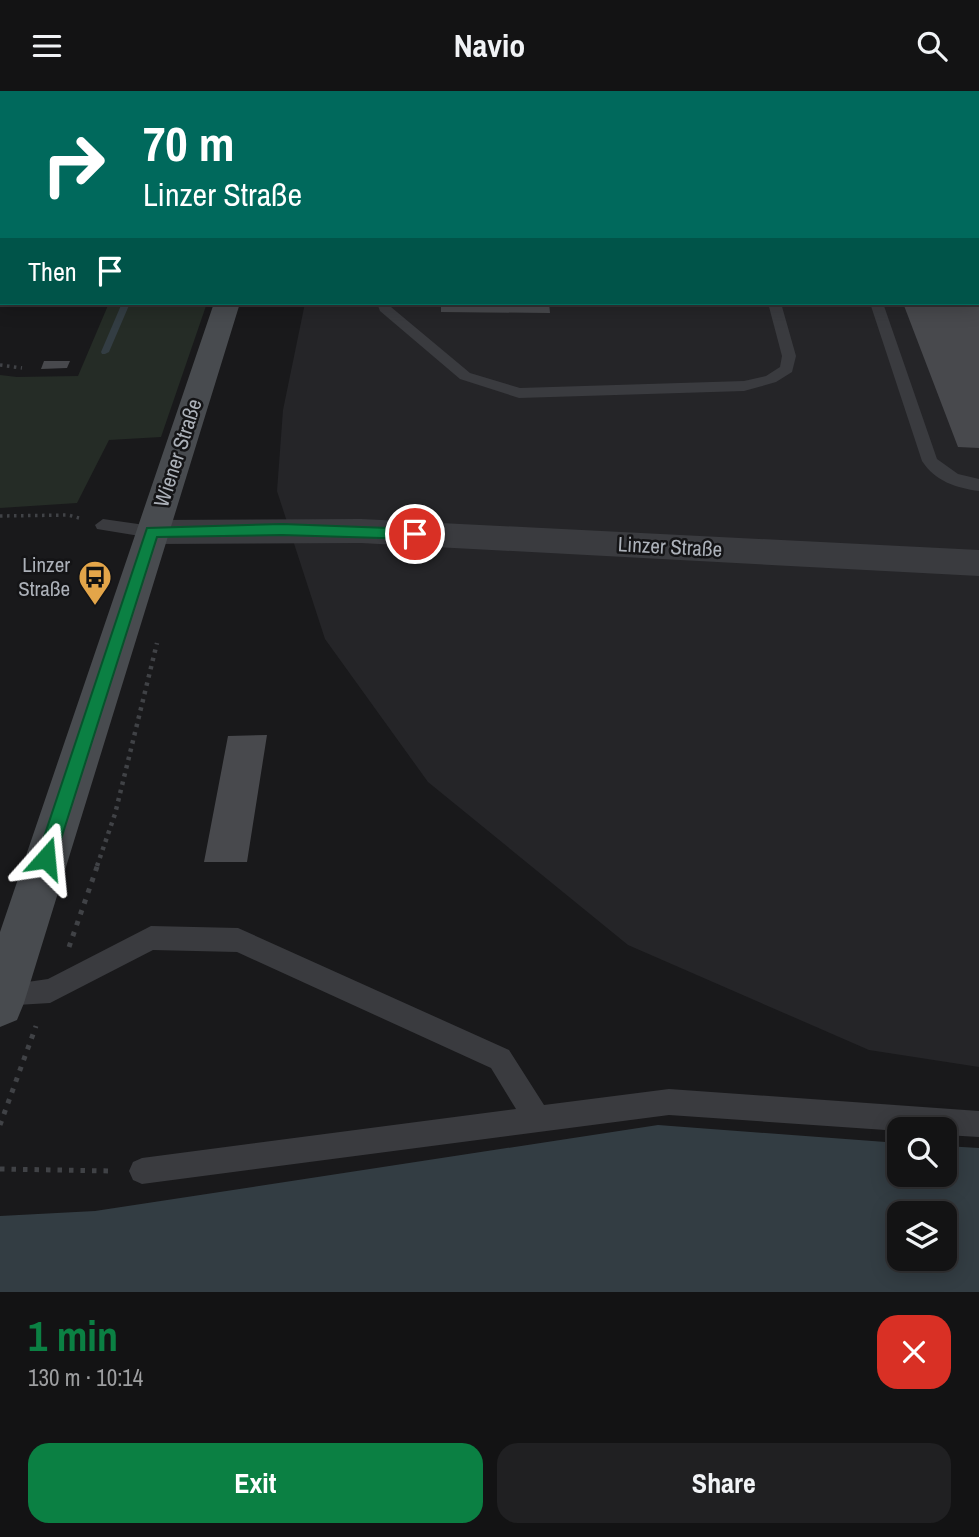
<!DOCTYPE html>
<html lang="en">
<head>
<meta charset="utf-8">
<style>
  :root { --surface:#131314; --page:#202022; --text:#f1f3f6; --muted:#9d9ea0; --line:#323234; --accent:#0b8043 }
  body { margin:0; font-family:"Archivo Narrow",sans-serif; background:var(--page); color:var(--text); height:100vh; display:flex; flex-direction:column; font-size:26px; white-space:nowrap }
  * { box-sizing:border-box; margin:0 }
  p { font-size:23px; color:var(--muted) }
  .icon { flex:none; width:38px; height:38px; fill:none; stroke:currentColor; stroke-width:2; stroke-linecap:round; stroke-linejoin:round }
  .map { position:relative; height:1201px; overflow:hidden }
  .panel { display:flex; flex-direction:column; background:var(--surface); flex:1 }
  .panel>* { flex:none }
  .guide { position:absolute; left:0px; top:0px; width:980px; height:214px; box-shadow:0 4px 18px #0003,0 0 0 2px var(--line); background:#00695c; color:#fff; overflow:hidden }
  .buttons { position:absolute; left:887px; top:1026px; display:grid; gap:14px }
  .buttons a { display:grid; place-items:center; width:70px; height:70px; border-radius:14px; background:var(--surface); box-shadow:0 4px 18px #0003,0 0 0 2px var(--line); font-size:35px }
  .pin { position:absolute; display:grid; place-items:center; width:60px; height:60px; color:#fff; margin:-30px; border:4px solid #fff; border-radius:50%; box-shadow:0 2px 7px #0007 }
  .me { position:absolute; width:77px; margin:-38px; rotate:18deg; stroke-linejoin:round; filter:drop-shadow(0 0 5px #0008) }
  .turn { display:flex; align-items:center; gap:24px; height:147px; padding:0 28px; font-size:32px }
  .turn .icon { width:91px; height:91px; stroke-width:2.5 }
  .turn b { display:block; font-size:49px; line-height:60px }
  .then { display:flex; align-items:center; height:66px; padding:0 28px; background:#0003; gap:14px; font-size:26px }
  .round { display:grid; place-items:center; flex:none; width:74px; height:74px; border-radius:21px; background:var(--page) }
  .head { display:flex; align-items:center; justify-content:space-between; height:119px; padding:0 28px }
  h1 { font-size:42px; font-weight:700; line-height:52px; color:var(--accent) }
  .primary-button { display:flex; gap:14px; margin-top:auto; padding:14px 28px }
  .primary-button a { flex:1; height:80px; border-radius:21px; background:var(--accent); color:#fff; font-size:28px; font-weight:700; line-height:80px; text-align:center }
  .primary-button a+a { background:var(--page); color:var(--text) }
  header { display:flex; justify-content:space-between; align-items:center; height:91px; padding:0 28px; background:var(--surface); font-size:32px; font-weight:700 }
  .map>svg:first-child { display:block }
  .built { fill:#252528 }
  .green { fill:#252c26 }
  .water { fill:#333d43; fill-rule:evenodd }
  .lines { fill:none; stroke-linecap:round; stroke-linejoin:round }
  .stream { fill:#333d43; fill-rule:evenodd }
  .building { fill:#48494d }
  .path-far2 { stroke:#404246; stroke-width:3.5; stroke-dasharray:2.5 4.5; stroke-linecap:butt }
  .path-far1 { stroke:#404246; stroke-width:4.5; stroke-dasharray:3.5 5; stroke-linecap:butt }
  .path { stroke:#404246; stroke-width:5; stroke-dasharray:4.5 7; stroke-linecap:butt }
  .lane { fill:#3a3b3f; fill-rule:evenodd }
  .street { fill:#3a3b3f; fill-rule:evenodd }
  .secondary { fill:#484b4f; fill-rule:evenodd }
  .route { fill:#0b8043; stroke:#07532c; stroke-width:2 }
  .labels { text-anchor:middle; stroke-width:5; stroke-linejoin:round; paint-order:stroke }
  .street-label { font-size:21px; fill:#acb1b9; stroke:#141416 }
  .poi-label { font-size:21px; fill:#acb1b9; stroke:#141416; text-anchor:end }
</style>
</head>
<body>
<header><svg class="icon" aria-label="menu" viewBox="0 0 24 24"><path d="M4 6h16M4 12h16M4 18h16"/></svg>Navio<svg class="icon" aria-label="search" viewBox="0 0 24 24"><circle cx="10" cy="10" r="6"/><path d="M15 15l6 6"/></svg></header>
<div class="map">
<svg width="979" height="1201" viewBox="0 0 979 1201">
  <rect width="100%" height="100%" fill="#19191b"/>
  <path class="built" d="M 350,0 L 979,0 L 979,976 L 869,959 L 628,854 L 428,691 L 325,548 L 277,400 L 283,319 L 305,212 L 978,212 L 978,2 Z"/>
  <path class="green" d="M 0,0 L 280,0 L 2,2 L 0,178 Z
    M 109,212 L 207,212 L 161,346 L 109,349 L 77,412 L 0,417 L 0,284 L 17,286 L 78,285 Z"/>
  <path class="water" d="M 658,1034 L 899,1052 L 900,1083 L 945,1083 L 945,1055 L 979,1057 L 979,1201 L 0,1201 L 0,1125 L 95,1120 ZM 900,1122 L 945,1122 L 945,1167 L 900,1167 Z"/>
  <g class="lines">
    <path class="stream" d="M 211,0 L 217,0 L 216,2 L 210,2 Z
      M 122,212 L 130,212 L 109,261 L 105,263 L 102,263 L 101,261 Z"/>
  </g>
  <path class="building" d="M 441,212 L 549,212 L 550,222 L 441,221 Z
    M 903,212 L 979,212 L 979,357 L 958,356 Z
    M 44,270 L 70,270 L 67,277 L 41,278 Z
    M 267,644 L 247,771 L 204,771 L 228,645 Z"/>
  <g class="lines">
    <path class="path-far2" d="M 0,198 L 2,194
      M 0,274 L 22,277
      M 0,425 L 68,424 L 79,427"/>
    <path class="path-far1" d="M 97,775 L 115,723 L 157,552"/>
    <path class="path" d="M 69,856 L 98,773
      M 0,1034 L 36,935
      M 0,1078 L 113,1080"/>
    <path class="lane" d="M 410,0 L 420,0 L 420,2 L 410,2 Z
      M 604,0 L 614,0 L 614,2 L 604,2 Z
      M 978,109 L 979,109 L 979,117 L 978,117 Z
      M 377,212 L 390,212 L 391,216 L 470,282 L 520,297 L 744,290 L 766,285 L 780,276 L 782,265 L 768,212 L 781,212 L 796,265 L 792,281 L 776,291 L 744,300 L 519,307 L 460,288 L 380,220 Z
      M 870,212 L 883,212 L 937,368 L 958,383 L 979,388 L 979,400 C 956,397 935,390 922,370 Z
      M 103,428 L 152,435 L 160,441 L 152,447 L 97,438 L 95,434 Z
      M 151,835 L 238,837 L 509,959 L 544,1014 L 669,998 L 979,1020 L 979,1046 L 945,1044 L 945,1038 L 900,1038 L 900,1040 L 669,1024 L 142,1093 L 133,1089 L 129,1080 L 133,1071 L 142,1067 L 516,1018 L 491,977 L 237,861 L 153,859 L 50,912 L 0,915 L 0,895 L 48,888 Z"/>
    <path class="street" d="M 978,68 L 979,68 L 979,82 L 978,82 Z
      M 361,428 L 979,459 L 979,485 L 361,452 L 152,453 L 140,450 L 135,441 L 140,432 L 152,429 Z"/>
    <path class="secondary" d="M 285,0 L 305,0 L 284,2 Z
      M 214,212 L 240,212 L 24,912 L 17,929 L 0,936 L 0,841 Z"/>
  </g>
  <path class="route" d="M 282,433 L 415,438 L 422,443 L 415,448 L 282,444 L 157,446 L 55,767 L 53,774 L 46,776 L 40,774 L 37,767 L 147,437 Z"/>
  <defs>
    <symbol id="bus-pin" viewBox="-11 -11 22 30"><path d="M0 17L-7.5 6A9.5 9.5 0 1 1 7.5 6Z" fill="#e3a549" stroke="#141416"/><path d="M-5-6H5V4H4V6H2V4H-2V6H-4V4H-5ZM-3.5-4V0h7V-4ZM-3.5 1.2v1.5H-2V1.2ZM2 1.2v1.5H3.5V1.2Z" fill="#111"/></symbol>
  </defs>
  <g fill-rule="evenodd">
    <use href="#bus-pin" x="76" y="467" width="38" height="52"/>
  </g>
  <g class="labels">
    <g class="street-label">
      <text transform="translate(178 362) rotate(-72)" y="7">Wiener Straße</text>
      <text transform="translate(670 456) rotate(3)" y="7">Linzer Straße</text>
    </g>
    <g class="poi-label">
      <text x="70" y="481">Linzer<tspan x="70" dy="24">Straße</tspan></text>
    </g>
  </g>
</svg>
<div class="buttons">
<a><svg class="icon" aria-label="search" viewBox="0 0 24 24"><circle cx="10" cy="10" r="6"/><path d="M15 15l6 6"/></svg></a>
<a><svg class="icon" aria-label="layers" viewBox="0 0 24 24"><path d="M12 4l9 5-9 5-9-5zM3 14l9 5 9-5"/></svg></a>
</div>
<div class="pin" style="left:415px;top:443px;background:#d93025"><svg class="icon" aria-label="arrive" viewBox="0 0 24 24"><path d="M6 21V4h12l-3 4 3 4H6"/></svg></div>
<svg class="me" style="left:46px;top:767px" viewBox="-20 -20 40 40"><path d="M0-17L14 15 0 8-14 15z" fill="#0b8043" stroke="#fff" stroke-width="4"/></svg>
<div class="guide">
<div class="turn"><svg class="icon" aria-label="right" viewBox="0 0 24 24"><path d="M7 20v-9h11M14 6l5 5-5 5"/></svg><div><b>70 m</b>Linzer Straße</div></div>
<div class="then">Then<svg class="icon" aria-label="arrive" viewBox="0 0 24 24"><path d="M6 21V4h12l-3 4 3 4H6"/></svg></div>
</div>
</div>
<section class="panel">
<div class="head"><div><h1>1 min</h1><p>130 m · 10:14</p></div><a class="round" style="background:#d93025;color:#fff"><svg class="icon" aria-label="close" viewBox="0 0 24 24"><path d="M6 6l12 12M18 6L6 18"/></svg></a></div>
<div class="primary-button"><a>Exit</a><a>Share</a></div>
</section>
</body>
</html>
